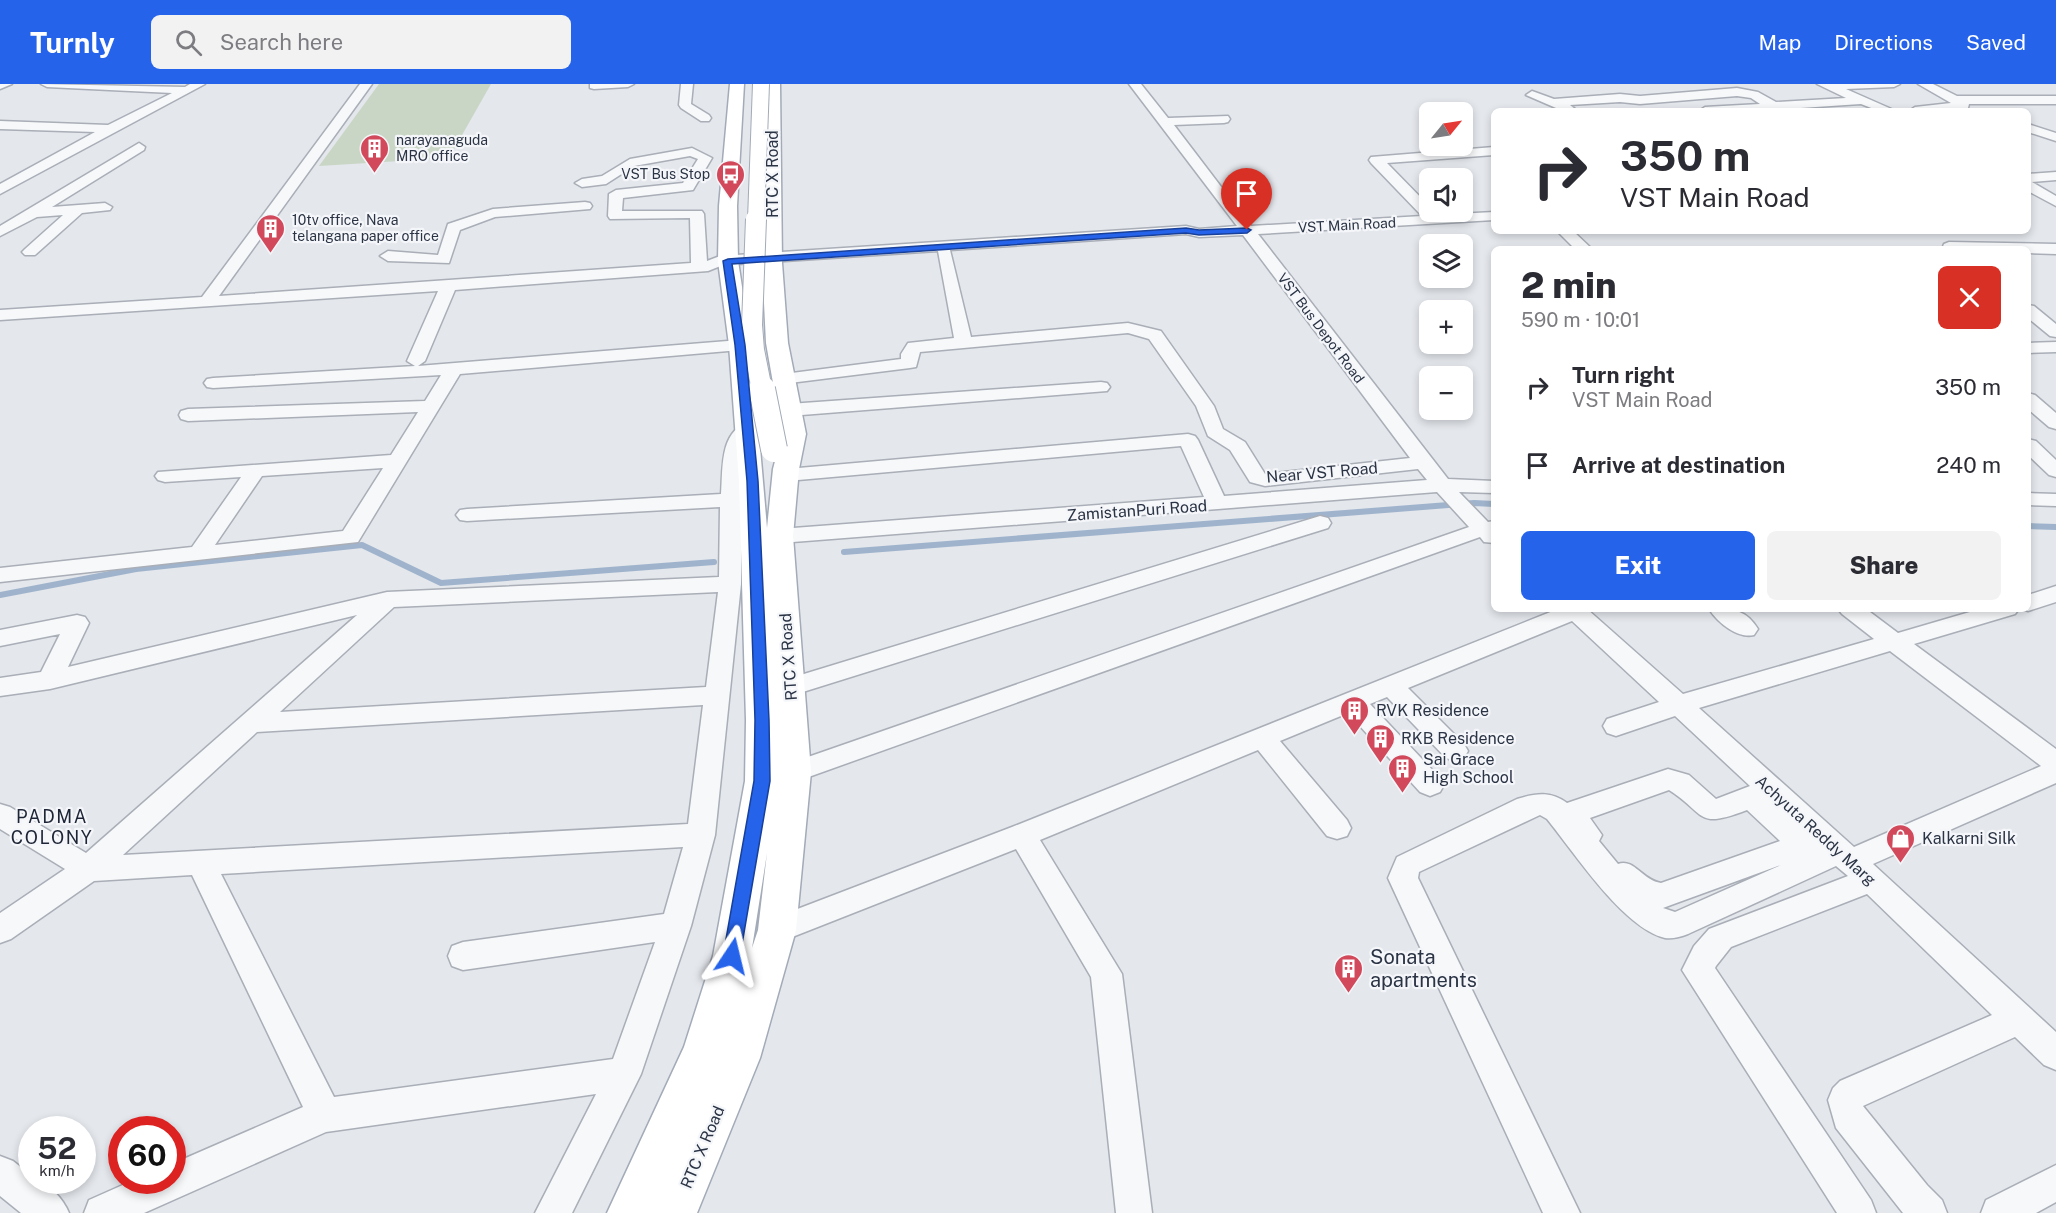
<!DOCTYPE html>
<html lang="en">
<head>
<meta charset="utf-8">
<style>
  :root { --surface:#fff; --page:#f2f2f3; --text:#2b2b33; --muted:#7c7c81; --accent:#2563eb }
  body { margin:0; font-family:"Public Sans",sans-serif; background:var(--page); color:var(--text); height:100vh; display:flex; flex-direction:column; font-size:22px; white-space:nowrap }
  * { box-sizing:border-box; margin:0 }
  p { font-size:20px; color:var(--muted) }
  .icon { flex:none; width:33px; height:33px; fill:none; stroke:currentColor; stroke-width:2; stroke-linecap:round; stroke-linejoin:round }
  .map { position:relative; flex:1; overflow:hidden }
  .side { position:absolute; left:1491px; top:162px; width:540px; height:366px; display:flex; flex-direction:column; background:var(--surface); border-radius:9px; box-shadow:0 3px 9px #0003 }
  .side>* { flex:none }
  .banner { position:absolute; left:1491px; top:24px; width:540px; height:126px; border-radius:9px; box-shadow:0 3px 9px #0003; background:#fff; color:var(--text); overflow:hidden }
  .needle { width:39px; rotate:60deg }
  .controls { position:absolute; left:1419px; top:18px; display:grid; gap:12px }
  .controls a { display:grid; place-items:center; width:54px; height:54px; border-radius:9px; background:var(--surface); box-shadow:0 3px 9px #0003; font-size:30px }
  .speed { position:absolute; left:18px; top:1032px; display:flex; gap:12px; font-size:30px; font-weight:700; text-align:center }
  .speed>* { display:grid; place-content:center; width:78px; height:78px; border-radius:50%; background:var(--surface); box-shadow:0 3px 9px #0003; line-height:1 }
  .speed small { font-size:15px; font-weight:400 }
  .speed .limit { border:9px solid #d22; background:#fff; color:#111 }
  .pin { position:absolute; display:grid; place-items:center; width:51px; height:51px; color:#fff; margin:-62px -26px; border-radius:50% 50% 50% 0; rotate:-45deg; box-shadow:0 0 6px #0007 }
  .pin .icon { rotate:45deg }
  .me { position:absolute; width:66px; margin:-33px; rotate:10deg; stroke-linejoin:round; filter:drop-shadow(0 0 4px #0008) }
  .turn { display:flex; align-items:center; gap:21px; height:126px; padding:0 30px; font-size:27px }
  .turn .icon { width:78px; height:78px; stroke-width:2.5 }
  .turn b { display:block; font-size:42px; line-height:51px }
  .round { display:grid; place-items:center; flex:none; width:63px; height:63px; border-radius:9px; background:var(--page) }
  .headline { display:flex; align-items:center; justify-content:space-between; height:102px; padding:0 30px }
  h1 { font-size:36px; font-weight:800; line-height:45px }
  .button { display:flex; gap:12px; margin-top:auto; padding:12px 30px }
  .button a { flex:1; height:69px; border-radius:9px; background:var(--accent); color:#fff; font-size:24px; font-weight:800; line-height:69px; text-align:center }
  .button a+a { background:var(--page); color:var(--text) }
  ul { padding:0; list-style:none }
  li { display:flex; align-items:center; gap:18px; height:78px; padding:0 30px }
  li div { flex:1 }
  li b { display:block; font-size:22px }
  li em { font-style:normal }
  header { display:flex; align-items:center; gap:36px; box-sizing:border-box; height:84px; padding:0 30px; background:var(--accent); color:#fff }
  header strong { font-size:28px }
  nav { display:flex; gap:33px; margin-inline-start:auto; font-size:21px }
  .search { width:420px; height:54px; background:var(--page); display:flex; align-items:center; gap:15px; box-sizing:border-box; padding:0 21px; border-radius:9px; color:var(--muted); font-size:22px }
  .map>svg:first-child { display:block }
  .green { fill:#c9d6c5 }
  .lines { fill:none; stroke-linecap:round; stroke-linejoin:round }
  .stream { stroke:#9fb4cc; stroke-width:6 }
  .minor-casing { stroke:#a9aeb7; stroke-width:3 }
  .major-casing { stroke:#a3abb8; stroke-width:3 }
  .minor { fill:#f7f8fa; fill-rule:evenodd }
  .major { fill:#fff; fill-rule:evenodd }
  .major-bridge-far2-casing { stroke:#a3abb8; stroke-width:18; stroke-linecap:butt }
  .major-bridge-far1-casing { stroke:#a3abb8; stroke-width:22; stroke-linecap:butt }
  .major-bridge-casing { stroke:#a3abb8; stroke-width:28; stroke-linecap:butt }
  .major-bridge-far2 { stroke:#fff; stroke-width:16 }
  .major-bridge-far1 { stroke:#fff; stroke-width:20 }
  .major-bridge { stroke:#fff; stroke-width:26 }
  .route { fill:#2563eb; stroke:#184099; stroke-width:1.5 }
  .labels { text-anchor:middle; stroke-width:4.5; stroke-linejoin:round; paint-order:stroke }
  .far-poi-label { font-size:14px; fill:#2b3445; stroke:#f4f6f9; text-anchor:start }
  .far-street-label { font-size:14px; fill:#2b3445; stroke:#f4f6f9 }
  .street-label { font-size:16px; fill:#2b3445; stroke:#f4f6f9 }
  .poi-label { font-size:16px; fill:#2b3445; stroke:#f4f6f9; text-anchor:start }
  .neighbourhood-label { font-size:18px; letter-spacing:1.5px; fill:#1d2536; stroke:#f4f6f9 }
  .near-poi-label { font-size:20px; fill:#2b3445; stroke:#f4f6f9; text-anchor:start }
</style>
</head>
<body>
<header>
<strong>Turnly</strong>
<div class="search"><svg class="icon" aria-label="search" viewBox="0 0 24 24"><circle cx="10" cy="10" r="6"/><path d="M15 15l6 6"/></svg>Search here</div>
<nav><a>Map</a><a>Directions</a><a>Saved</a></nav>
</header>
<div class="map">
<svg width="2056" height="1129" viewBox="0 0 2056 1129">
  <rect width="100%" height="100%" fill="#e4e7ec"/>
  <path class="green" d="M 379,0 L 491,0 L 449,74 L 319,82 Z"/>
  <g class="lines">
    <path class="stream" d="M 2028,442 L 2056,443
      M 844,468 L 1474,419 L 1494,420
      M 0,511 L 136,485 L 362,461 L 441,499 L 714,478"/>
    <defs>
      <path id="minor" d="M 0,0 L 12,0 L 0,5 Z
        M 41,0 L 185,3 L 190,0 L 205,0 L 0,110 L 0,100 L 95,48 L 0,45 L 0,37 L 108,41 L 172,9 L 47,3 Z
        M 360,0 L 372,0 L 219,212 L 691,179 L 690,134 L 610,135 L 608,132 L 609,110 L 616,106 L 683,99 L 698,75 L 690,72 L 634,82 L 606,100 L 582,103 L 575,99 L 582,95 L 602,92 L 630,75 L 692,64 L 712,74 L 693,106 L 623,114 L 622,127 L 702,127 L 704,130 L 707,177 L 720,172 L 1186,142 L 1199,145 L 1237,142 L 1129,0 L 1141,0 L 1168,34 L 1228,32 L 1230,35 L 1228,38 L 1224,39 L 1174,41 L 1251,142 L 1422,132 L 1371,79 L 1369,76 L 1371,73 L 1494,63 L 1494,71 L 1387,79 L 1430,123 L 1430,128 L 1437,131 L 1494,128 L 1494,136 L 1258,150 L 1448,395 L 1494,397 L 1494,409 L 1459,408 L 1488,438 L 1494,437 L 1494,459 L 1484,458 L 1480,453 L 803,695 L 794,698 L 785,695 L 781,688 L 785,681 L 1469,443 L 1437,408 L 780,459 L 772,457 L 769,452 L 772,447 L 780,445 L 1204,413 L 1181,362 L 787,397 L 780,395 L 777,391 L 780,387 L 787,385 L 1188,350 L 1195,352 L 1198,356 L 1224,412 L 1427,396 L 1418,385 L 1265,402 L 1250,398 L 1230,366 L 1208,352 L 1196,322 L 1149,255 L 1128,249 L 920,268 L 916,283 L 910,284 L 782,300 L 776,299 L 773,295 L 776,291 L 901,275 L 901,270 L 908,259 L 954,254 L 938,167 L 723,181 L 708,187 L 455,206 L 425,277 L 418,282 L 740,256 L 746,257 L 749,261 L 746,265 L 740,266 L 460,290 L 358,458 L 0,498 L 0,484 L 192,463 L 241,393 L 165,398 L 158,396 L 155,392 L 158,388 L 391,371 L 418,328 L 188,337 L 181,335 L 179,331 L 181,327 L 188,325 L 425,317 L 441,291 L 213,304 L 207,303 L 204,299 L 207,295 L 213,294 L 415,282 L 407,277 L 438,207 L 0,236 L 0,226 L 202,213 ZM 1186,150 L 1199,153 L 1243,151 L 1410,374 L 1265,390 L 1245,358 L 1223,345 L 1214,322 L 1161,247 L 1128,239 L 971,253 L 950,166 ZM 383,384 L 343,447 L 215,461 L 262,392 Z
        M 590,0 L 634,0 L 628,3 L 594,5 L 590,4 Z
        M 681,0 L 693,0 L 691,20 L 709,31 L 711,34 L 709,37 L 701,37 L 681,24 L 679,21 Z
        M 1817,0 L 1900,0 L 1894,3 L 1846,5 L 1896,27 L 1879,27 L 1861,20 L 1757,27 L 1699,27 L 1705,23 L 1760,20 L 1751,14 L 1737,12 L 1640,20 L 1620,18 L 1570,21 L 1575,25 L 1574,27 L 1563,27 L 1526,11 L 1532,7 L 1554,15 L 1620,10 L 1640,12 L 1737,4 L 1758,8 L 1776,18 L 1846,14 Z
        M 1918,0 L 1933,0 L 1957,12 L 2056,12 L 2056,20 L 1969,20 L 1968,24 L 1964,25 L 1909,27 L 1915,23 L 1951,19 Z
        M 2028,40 L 2056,49 L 2056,57 L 2028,48 Z
        M 139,59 L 145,63 L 144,66 L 52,123 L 105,119 L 112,123 L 110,126 L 82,129 L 35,171 L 25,171 L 22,168 L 25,165 L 63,131 L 37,133 L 0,152 L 0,142 Z
        M 2056,88 L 2056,96 L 2032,98 L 2056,112 L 2056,122 L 2028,107 L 2028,90 Z
        M 585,118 L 590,119 L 592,122 L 590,125 L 495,133 L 460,146 L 449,179 L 388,177 L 380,172 L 388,167 L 438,171 L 448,140 L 493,125 Z
        M 1557,147 L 1573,147 L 1592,165 L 1575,165 Z
        M 1949,158 L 2056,160 L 2056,170 L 2028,169 L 2028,165 L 1942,165 L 1944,160 Z
        M 2028,221 L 2034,222 L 2056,240 L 2056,253 L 2050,252 L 2028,234 Z
        M 2056,258 L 2056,268 L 2028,269 L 2028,259 Z
        M 1101,298 L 1107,299 L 1110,303 L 1107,307 L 789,332 L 782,330 L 780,326 L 782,322 L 789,320 Z
        M 2028,309 L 2035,311 L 2056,329 L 2056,345 L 2049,343 L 2028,325 Z
        M 748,339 L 755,341 L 758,345 L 746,358 L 741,416 L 741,500 L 715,751 L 691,842 L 641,990 L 572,1129 L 535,1129 L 596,1010 L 326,1048 L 144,1129 L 84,1129 L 89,1116 L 134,1096 L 172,1096 L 172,1080 L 303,1023 L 192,791 L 94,797 L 11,855 L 0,859 L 0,829 L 65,785 L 0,745 L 0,720 L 10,723 L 86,769 L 357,531 L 50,605 L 0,612 L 0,594 L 41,588 L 60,550 L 0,562 L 0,546 L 77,531 L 85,533 L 89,539 L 68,583 L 387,508 L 719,493 L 720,423 L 467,437 L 460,436 L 456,431 L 460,426 L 467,425 L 721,410 C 723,387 719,347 748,339 ZM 718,508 L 706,603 L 280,628 L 394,523 ZM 703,621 L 688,740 L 123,771 L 257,648 ZM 683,763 L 664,830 L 463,858 L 452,862 L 448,872 L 452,882 L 463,886 L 655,858 L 613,975 L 334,1013 L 221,790 Z
        M 2028,355 L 2036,357 L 2056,376 L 2056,393 L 2049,391 L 2028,371 Z
        M 2028,409 L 2056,410 L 2056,422 L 2028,421 Z
        M 1320,432 L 1328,434 L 1331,439 L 1328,444 L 790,612 L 781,609 L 778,603 L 781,597 Z
        M 2056,502 L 2056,518 L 2028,527 L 2022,525 L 2028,525 L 2028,511 Z
        M 1558,525 L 1587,525 L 1683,610 L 1874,555 L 1842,530 L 1838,525 L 1866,525 L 1898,549 L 1980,525 L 2019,525 L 2015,530 L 1914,560 L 2056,665 L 2056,699 L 1873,780 L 2056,948 L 2056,986 L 2044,981 L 2015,953 L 1863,1022 L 1927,1101 L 1942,1116 L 1947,1129 L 1903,1129 L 1836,1044 L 1828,1016 L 1833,1004 L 1840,997 L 1992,931 L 1867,810 L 1731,863 L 1716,882 L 1715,884 L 1871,1116 L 1876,1129 L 1837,1129 L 1682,886 L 1694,862 L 1709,845 L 1848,792 L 1836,782 L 1688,850 C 1680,853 1673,855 1665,854 C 1623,844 1574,768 1547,735 L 1540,731 L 1419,788 L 1418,794 L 1580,1129 L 1543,1129 L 1388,794 L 1397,773 L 1517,715 C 1536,709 1551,707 1567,719 L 1668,685 L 1689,691 L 1716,715 L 1750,702 L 1675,632 L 1616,652 L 1607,649 L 1603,642 L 1607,635 L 1659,618 L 1572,537 L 1408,604 L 1464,660 L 1468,667 L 1464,674 L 1455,677 L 1446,674 L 1387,613 L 1370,620 L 1440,694 L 1444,701 L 1440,708 L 1430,712 L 1420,708 L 1348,629 L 1280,657 L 1347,736 L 1351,744 L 1347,752 L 1337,755 L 1327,752 L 1258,666 L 1040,756 L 1122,890 L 1152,1129 L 1116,1129 L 1091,893 L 1016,765 L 777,859 L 766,855 L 762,846 L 766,837 L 1012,743 ZM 1890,567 L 2041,682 L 1854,763 L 1699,624 ZM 1669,706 C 1707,730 1695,746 1747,726 L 1780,757 L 1661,799 C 1642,796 1634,774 1618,780 L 1599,757 L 1602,751 L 1590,734 ZM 1781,781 L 1675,828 L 1663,824 L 1671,821 Z
        M 1709,525 C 1731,525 1745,524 1758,545 L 1754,551 C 1738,555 1718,539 1709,525 Z
        M 0,1072 L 13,1077 L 32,1092 L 32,1096 C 47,1096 64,1116 69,1129 L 21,1129 L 0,1112 Z
        M 2056,1081 L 2056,1118 L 2036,1129 L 1981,1129 L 1986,1116 Z"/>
      <path id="major" d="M 730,0 L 744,0 L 737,122 L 738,177 L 751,261 L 767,444 L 773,385 L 782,350 L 766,259 L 762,179 L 766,0 L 780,0 L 782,179 L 788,259 L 806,350 L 799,385 L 793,452 L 811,688 L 796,846 L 760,974 L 697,1129 L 607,1129 L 684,963 L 713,872 L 745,697 L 746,636 L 739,397 L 729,261 L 718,177 L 719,122 ZM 767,769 L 758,846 L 752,864 Z"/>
    </defs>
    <use href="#minor" class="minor-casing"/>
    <use href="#major" class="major-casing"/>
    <use href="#minor" class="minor"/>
    <use href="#major" class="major"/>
    <defs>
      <path id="major-bridge-far2" d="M 756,136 L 761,0"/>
      <path id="major-bridge-far1" d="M 756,135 L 752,241 L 754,266 L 762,306"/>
      <path id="major-bridge" d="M 762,305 L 774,365"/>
    </defs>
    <use href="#major-bridge-far2" class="major-bridge-far2-casing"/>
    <use href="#major-bridge-far1" class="major-bridge-far1-casing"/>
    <use href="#major-bridge" class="major-bridge-casing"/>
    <use href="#major-bridge-far2" class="major-bridge-far2"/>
    <use href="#major-bridge-far1" class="major-bridge-far1"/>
    <use href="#major-bridge" class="major-bridge"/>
  </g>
  <path class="route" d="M 1186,144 L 1199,146 L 1247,144 L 1251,146 L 1247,149 L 1199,151 L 1186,149 L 732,180 L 745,261 L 758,397 L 769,636 L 770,697 L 740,872 L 738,878 L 732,880 L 725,878 L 723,872 L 754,697 L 755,636 L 747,397 L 735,261 L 723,177 L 728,175 Z"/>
  <defs>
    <symbol id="building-pin" viewBox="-11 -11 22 30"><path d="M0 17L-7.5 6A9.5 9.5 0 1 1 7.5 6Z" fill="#d1495b" stroke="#f4f6f9"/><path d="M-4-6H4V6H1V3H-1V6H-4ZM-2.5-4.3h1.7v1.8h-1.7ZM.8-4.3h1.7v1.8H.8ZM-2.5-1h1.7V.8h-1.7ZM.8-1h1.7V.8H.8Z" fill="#fff"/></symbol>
    <symbol id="bus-pin" viewBox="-11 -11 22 30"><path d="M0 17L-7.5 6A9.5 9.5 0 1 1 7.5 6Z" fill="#d1495b" stroke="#f4f6f9"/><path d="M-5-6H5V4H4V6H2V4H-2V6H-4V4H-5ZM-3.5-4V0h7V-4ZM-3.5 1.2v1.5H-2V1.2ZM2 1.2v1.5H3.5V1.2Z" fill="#fff"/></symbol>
    <symbol id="shop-pin" viewBox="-11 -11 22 30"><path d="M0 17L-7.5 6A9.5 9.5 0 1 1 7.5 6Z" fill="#d1495b" stroke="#f4f6f9"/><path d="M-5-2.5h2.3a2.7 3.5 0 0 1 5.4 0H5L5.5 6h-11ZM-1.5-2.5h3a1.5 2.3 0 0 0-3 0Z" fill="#fff"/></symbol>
  </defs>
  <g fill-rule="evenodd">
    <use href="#building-pin" x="358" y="48" width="33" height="45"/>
    <use href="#bus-pin" x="714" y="74" width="33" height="45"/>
    <use href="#building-pin" x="254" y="128" width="33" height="45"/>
    <use href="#building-pin" x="1338" y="610" width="33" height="45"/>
    <use href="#building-pin" x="1364" y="638" width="33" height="45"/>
    <use href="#building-pin" x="1386" y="668" width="33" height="45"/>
    <use href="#shop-pin" x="1884" y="738" width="33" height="45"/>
    <use href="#building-pin" x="1332" y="868" width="33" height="45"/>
  </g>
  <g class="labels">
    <g class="far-poi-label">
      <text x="396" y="61">narayanaguda<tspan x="396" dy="16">MRO office</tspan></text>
      <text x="710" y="95" text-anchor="end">VST Bus Stop</text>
      <text x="292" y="141">10tv office, Nava<tspan x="292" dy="16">telangana paper office</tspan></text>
    </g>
    <g class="far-street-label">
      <text transform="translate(1347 141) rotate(-3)" y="5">VST Main Road</text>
      <text transform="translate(1321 244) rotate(53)" y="5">VST Bus Depot Road</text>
    </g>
    <g class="street-label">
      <text transform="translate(772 90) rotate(-90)" y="6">RTC X Road</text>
      <text transform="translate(1322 388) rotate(-5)" y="6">Near VST Road</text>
      <text transform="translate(1137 426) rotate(-4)" y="6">ZamistanPuri Road</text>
      <text transform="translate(788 573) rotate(-94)" y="6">RTC X Road</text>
      <text transform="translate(1816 746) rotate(42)" y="6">Achyuta Reddy Marg</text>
      <text transform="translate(702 1063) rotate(-67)" y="6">RTC X Road</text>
    </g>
    <g class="poi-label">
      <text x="1376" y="632">RVK Residence</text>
      <text x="1401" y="660">RKB Residence</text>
      <text x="1423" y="681">Sai Grace<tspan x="1423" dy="18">High School</tspan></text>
      <text x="1922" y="760">Kalkarni Silk</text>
    </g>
    <g class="neighbourhood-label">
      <text x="52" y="739">PADMA<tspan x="52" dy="21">COLONY</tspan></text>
    </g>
    <g class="near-poi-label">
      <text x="1370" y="880">Sonata<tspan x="1370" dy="23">apartments</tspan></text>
    </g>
  </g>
</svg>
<div class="controls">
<a><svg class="needle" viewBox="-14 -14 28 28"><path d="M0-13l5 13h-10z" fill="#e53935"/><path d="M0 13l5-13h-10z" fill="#7c7c81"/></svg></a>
<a><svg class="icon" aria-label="sound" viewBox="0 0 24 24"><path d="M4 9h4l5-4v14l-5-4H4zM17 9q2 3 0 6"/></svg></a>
<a><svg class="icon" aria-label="layers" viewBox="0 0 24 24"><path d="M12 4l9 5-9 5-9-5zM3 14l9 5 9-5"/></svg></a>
<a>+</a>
<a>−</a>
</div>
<div class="speed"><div>52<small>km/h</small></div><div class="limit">60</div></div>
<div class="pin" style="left:1247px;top:146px;background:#d93025"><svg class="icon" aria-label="arrive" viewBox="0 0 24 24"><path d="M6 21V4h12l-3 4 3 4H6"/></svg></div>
<svg class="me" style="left:732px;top:872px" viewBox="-20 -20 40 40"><path d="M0-17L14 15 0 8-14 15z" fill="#2563eb" stroke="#fff" stroke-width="4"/></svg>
<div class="banner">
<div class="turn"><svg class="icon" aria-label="right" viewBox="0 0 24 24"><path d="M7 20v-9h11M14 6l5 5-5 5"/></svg><div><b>350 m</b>VST Main Road</div></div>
</div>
<section class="side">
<div class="headline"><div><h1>2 min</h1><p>590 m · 10:01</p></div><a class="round" style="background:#d93025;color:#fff"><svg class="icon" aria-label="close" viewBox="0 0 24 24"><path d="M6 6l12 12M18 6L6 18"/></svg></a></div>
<ul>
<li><svg class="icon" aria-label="right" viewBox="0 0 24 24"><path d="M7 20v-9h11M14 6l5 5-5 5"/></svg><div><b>Turn right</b><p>VST Main Road</p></div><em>350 m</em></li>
<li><svg class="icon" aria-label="arrive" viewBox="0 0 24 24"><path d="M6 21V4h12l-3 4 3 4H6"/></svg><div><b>Arrive at destination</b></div><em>240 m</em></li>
</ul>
<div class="button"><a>Exit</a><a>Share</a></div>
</section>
</div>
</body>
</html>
